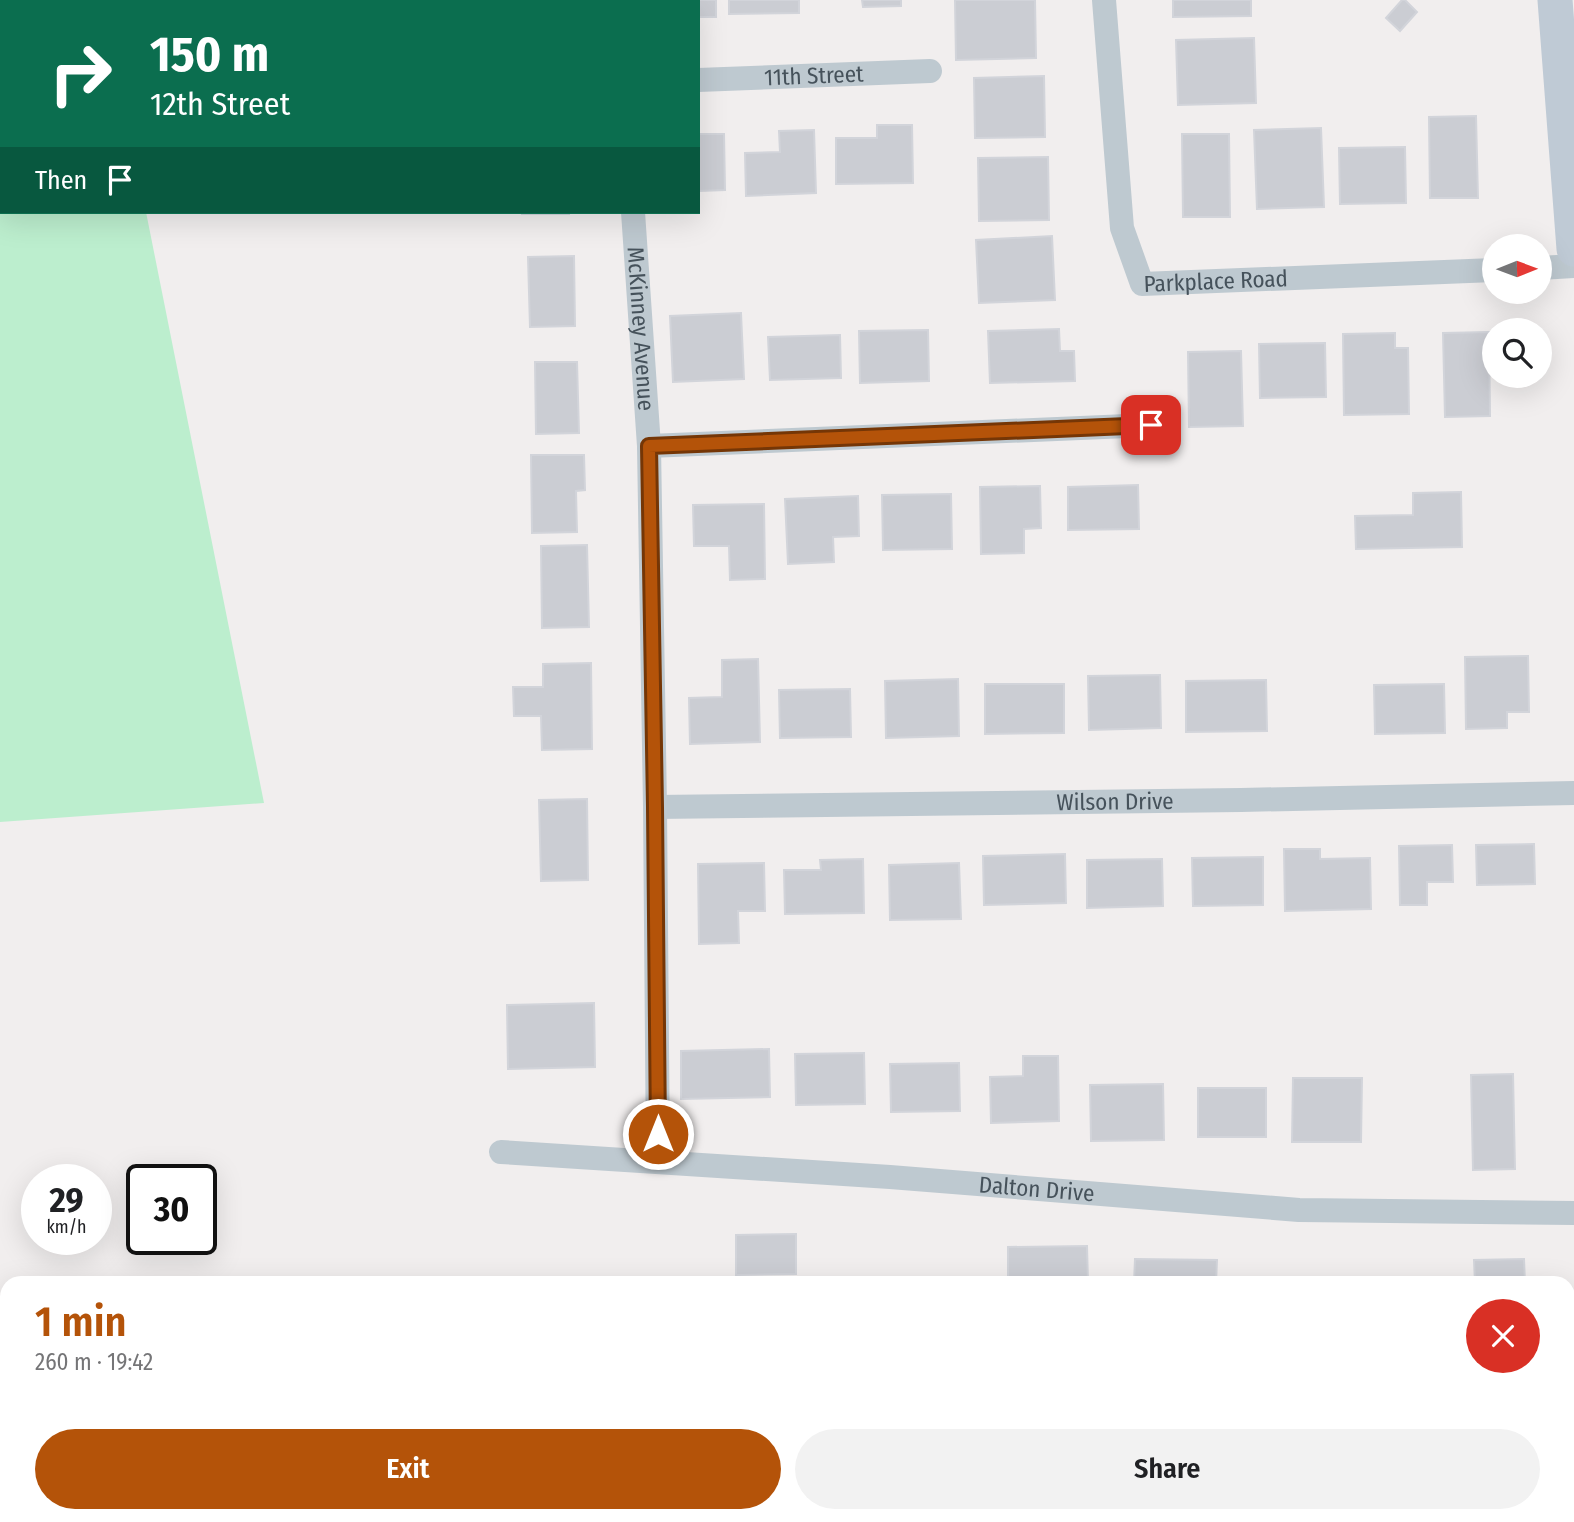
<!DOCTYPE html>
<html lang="en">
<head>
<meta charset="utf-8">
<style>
  :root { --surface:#fff; --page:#f2f2f2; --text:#202124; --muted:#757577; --accent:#b45309 }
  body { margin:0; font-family:"Fira Sans Condensed",sans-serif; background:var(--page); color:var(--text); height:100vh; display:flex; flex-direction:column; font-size:26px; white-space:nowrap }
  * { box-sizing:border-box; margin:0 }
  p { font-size:23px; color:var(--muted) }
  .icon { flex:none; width:38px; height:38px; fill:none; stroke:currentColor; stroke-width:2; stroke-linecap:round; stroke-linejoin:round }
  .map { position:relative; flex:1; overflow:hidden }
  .details { position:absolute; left:0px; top:1276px; width:1575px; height:247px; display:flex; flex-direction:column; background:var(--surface); border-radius:21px 21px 0 0; box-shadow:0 7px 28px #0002 }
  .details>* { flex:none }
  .hud { position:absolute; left:0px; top:0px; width:700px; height:214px; box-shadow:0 7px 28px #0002; background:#0b6e4f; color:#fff; overflow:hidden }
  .needle { width:46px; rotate:89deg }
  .fabs { position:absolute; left:1482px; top:234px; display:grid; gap:14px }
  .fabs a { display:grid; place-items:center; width:70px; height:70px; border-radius:50%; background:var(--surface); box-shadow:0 7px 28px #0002; font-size:35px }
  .speed { position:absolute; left:21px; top:1164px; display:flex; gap:14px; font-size:35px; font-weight:700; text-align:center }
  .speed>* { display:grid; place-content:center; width:91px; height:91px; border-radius:50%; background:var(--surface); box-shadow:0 7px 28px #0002; line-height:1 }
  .speed small { font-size:18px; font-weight:400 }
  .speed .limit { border:4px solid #111; border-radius:10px; background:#fff; color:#111 }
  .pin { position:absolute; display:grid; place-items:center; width:60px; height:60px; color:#fff; margin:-30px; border-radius:14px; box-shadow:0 4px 10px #0006 }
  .me { position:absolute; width:77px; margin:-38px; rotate:0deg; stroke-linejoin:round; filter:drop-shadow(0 0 5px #0008) }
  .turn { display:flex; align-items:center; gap:24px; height:147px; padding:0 35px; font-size:32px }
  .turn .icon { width:91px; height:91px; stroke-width:2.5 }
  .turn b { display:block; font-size:49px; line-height:60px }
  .then { display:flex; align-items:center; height:66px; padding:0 35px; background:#0003; gap:14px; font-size:26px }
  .round { display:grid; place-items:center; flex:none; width:74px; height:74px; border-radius:37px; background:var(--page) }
  .head { display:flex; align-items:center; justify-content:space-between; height:119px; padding:0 35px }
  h1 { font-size:42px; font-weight:600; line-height:52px; color:var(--accent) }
  .primary-button { display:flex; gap:14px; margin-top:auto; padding:14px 35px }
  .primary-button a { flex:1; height:80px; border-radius:42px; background:var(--accent); color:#fff; font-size:28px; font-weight:600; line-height:80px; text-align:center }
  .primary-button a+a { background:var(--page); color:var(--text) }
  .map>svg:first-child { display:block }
  .green { fill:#bceece }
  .building { fill:#cbcdd3; stroke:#d2d4da; stroke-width:2 }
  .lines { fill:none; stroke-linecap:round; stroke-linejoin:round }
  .street { stroke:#bec9d0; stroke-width:24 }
  .secondary { stroke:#bfcad5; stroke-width:35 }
  .route-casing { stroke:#753606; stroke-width:18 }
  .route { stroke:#b45309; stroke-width:12 }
  .labels { text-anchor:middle; stroke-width:6; stroke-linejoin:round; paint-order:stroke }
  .street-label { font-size:23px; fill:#46525b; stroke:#fff }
</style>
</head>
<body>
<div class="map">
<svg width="1574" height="1522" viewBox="0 0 1574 1522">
  <rect width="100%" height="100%" fill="#f1eeee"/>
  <path class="green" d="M 0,0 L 103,0 L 104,2 L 2,2 L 2,212 L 146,212 L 264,803 L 0,822 Z"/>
  <path class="building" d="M 485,0 L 547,0 L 547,2 L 485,2 Z
    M 647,0 L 716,0 L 716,17 L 698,17 L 698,2 Z
    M 729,0 L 799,0 L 799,13 L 729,14 Z
    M 862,0 L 901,0 L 901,6 L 863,7 Z
    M 955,0 L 1035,0 L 1036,58 L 956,60 Z
    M 1173,0 L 1251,0 L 1251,16 L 1173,17 Z
    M 1402,0 L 1405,0 L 1417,12 L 1400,31 L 1386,18 Z
    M 1254,38 L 1256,103 L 1178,105 L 1176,40 Z
    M 1044,76 L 1045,137 L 975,138 L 974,78 Z
    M 1476,116 L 1478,198 L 1430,198 L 1429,117 Z
    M 877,125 L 912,125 L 913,183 L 836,184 L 836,138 L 877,138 Z
    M 1321,128 L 1324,207 L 1257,209 L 1254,130 Z
    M 814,130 L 816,193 L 746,196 L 745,153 L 780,152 L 779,131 Z
    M 698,134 L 724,134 L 725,190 L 699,191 L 698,211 Z
    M 1182,134 L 1229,134 L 1230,217 L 1183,217 Z
    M 1405,147 L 1406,203 L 1340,204 L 1339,148 Z
    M 1048,157 L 1049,220 L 979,221 L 978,158 Z
    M 522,212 L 569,212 L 569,214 L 522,214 Z
    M 1052,236 L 1055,300 L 979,303 L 976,240 Z
    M 574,256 L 575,326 L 530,327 L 528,257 Z
    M 741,313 L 744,379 L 673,382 L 670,316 Z
    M 1059,329 L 1060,351 L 1074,351 L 1075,381 L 990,383 L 988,331 Z
    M 928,330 L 929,381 L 860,383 L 859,331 Z
    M 1489,332 L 1490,416 L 1445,417 L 1443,333 Z
    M 1395,333 L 1395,348 L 1408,348 L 1409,414 L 1344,415 L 1343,334 Z
    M 840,335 L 841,378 L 770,380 L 768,337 Z
    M 1325,343 L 1326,397 L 1260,398 L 1259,344 Z
    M 1241,351 L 1243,426 L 1189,427 L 1188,352 Z
    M 535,362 L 577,362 L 579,433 L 536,434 Z
    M 531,455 L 584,455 L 585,490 L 576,491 L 577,532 L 532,533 Z
    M 1138,485 L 1139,529 L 1068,530 L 1068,487 Z
    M 1040,486 L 1041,528 L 1024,529 L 1024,553 L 981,554 L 980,487 Z
    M 1461,492 L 1462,547 L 1356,549 L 1355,516 L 1413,515 L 1413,493 Z
    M 951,494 L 952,549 L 883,550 L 882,495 Z
    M 858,496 L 859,536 L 833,537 L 834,562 L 788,564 L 785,499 Z
    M 764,504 L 765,579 L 730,580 L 729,546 L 694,546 L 693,505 Z
    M 587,545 L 589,627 L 542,628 L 541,546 Z
    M 1528,656 L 1529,712 L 1507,712 L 1507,728 L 1466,729 L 1465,657 Z
    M 758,659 L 760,742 L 690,744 L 689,698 L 722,697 L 722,660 Z
    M 591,663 L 592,749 L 542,750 L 541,716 L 514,716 L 513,687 L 543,687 L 543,664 Z
    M 1160,675 L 1161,728 L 1089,730 L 1088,676 Z
    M 958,679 L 959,736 L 886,738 L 885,681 Z
    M 1266,680 L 1267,731 L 1186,732 L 1186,681 Z
    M 985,684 L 1064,684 L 1064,733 L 985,734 Z
    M 1444,684 L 1445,733 L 1375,734 L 1374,685 Z
    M 850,689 L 851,737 L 780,738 L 779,690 Z
    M 587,799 L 588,880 L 541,881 L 539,800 Z
    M 1534,844 L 1535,884 L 1477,885 L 1476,845 Z
    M 1452,845 L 1453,882 L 1427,882 L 1427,905 L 1400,905 L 1399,846 Z
    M 1284,849 L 1320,849 L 1320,859 L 1370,858 L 1371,909 L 1285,911 Z
    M 1065,854 L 1066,903 L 984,905 L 983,856 Z
    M 1263,857 L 1263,905 L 1193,906 L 1192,858 Z
    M 863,859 L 864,913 L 785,914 L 784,870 L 821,870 L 820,860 Z
    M 1162,859 L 1163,906 L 1087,908 L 1087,860 Z
    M 764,863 L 765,911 L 738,911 L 739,943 L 699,944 L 698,864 Z
    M 959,863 L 961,919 L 890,920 L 889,865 Z
    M 594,1003 L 595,1067 L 508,1069 L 507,1005 Z
    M 769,1049 L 770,1097 L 681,1099 L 681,1051 Z
    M 864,1053 L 865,1104 L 796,1105 L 795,1054 Z
    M 1023,1056 L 1058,1056 L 1059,1121 L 991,1123 L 990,1077 L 1023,1076 Z
    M 959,1063 L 960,1111 L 891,1112 L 890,1064 Z
    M 1513,1074 L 1515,1169 L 1473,1170 L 1471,1075 Z
    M 1293,1078 L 1362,1078 L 1361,1142 L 1292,1142 Z
    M 1163,1084 L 1164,1140 L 1091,1141 L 1090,1085 Z
    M 1198,1088 L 1266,1088 L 1266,1137 L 1198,1137 Z
    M 796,1234 L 796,1274 L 736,1275 L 736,1235 Z
    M 1087,1246 L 1088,1283 L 1008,1283 L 1008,1247 Z
    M 1135,1259 L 1217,1260 L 1216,1283 L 1134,1283 Z
    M 1524,1259 L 1525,1283 L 1475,1283 L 1474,1260 Z
    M 1348,1277 L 1348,1283 L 1283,1283 L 1283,1278 Z
    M 1568,1436 L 1570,1436 L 1571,1508 L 1568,1509 Z"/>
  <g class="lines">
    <g class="street">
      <path d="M 619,0 L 620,2"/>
      <path id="s1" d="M 1104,0 L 1122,228 L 1142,284 L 1494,270"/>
      <path id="s2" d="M 698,80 L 930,71"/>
      <path id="s3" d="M 633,212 L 649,446 L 655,807 L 658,1161"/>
      <path d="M 1540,268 L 1574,266"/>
      <path d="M 649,446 L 1151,425"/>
      <path id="s4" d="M 655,807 L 1241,800 L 1574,793"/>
      <path id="s5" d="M 501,1152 L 890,1177 L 1299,1210 L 1574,1213"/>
    </g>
    <path class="secondary" d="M 1555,0 L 1574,249"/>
  </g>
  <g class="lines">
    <defs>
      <path id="route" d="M 658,1134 L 655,807 L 649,446 L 1151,425"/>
    </defs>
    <use href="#route" class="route-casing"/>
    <use href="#route" class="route"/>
  </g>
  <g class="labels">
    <g class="street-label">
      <text dy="8" stroke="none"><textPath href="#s2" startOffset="116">11th Street</textPath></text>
      <text dy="8" stroke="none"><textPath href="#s1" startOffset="362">Parkplace Road</textPath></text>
      <text dy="8" stroke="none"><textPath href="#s3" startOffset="117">McKinney Avenue</textPath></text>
      <text dy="8" stroke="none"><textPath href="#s4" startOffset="460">Wilson Drive</textPath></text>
      <text dy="8" stroke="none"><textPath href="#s5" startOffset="537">Dalton Drive</textPath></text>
    </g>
  </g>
</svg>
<div class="fabs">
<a><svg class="needle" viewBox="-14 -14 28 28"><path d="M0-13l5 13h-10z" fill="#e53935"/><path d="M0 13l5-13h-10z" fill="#757577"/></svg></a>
<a><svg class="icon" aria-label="search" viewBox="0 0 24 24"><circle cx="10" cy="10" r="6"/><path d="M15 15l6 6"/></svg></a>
</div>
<div class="speed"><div>29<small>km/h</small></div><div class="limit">30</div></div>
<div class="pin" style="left:1151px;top:425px;background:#d93025"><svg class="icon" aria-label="arrive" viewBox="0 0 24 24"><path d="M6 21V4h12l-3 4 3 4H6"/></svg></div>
<svg class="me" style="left:658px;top:1134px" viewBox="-20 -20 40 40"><circle r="17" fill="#b45309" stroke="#fff" stroke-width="3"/><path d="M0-11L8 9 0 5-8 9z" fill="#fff"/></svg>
<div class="hud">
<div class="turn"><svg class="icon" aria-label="right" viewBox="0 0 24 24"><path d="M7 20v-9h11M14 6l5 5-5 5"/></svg><div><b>150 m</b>12th Street</div></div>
<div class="then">Then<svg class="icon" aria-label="arrive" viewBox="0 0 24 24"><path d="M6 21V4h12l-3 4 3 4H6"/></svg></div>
</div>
<section class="details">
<div class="head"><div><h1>1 min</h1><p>260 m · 19:42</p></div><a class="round" style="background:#d93025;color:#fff"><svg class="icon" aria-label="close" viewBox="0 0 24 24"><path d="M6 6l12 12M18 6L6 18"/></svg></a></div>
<div class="primary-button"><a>Exit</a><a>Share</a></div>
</section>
</div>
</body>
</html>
